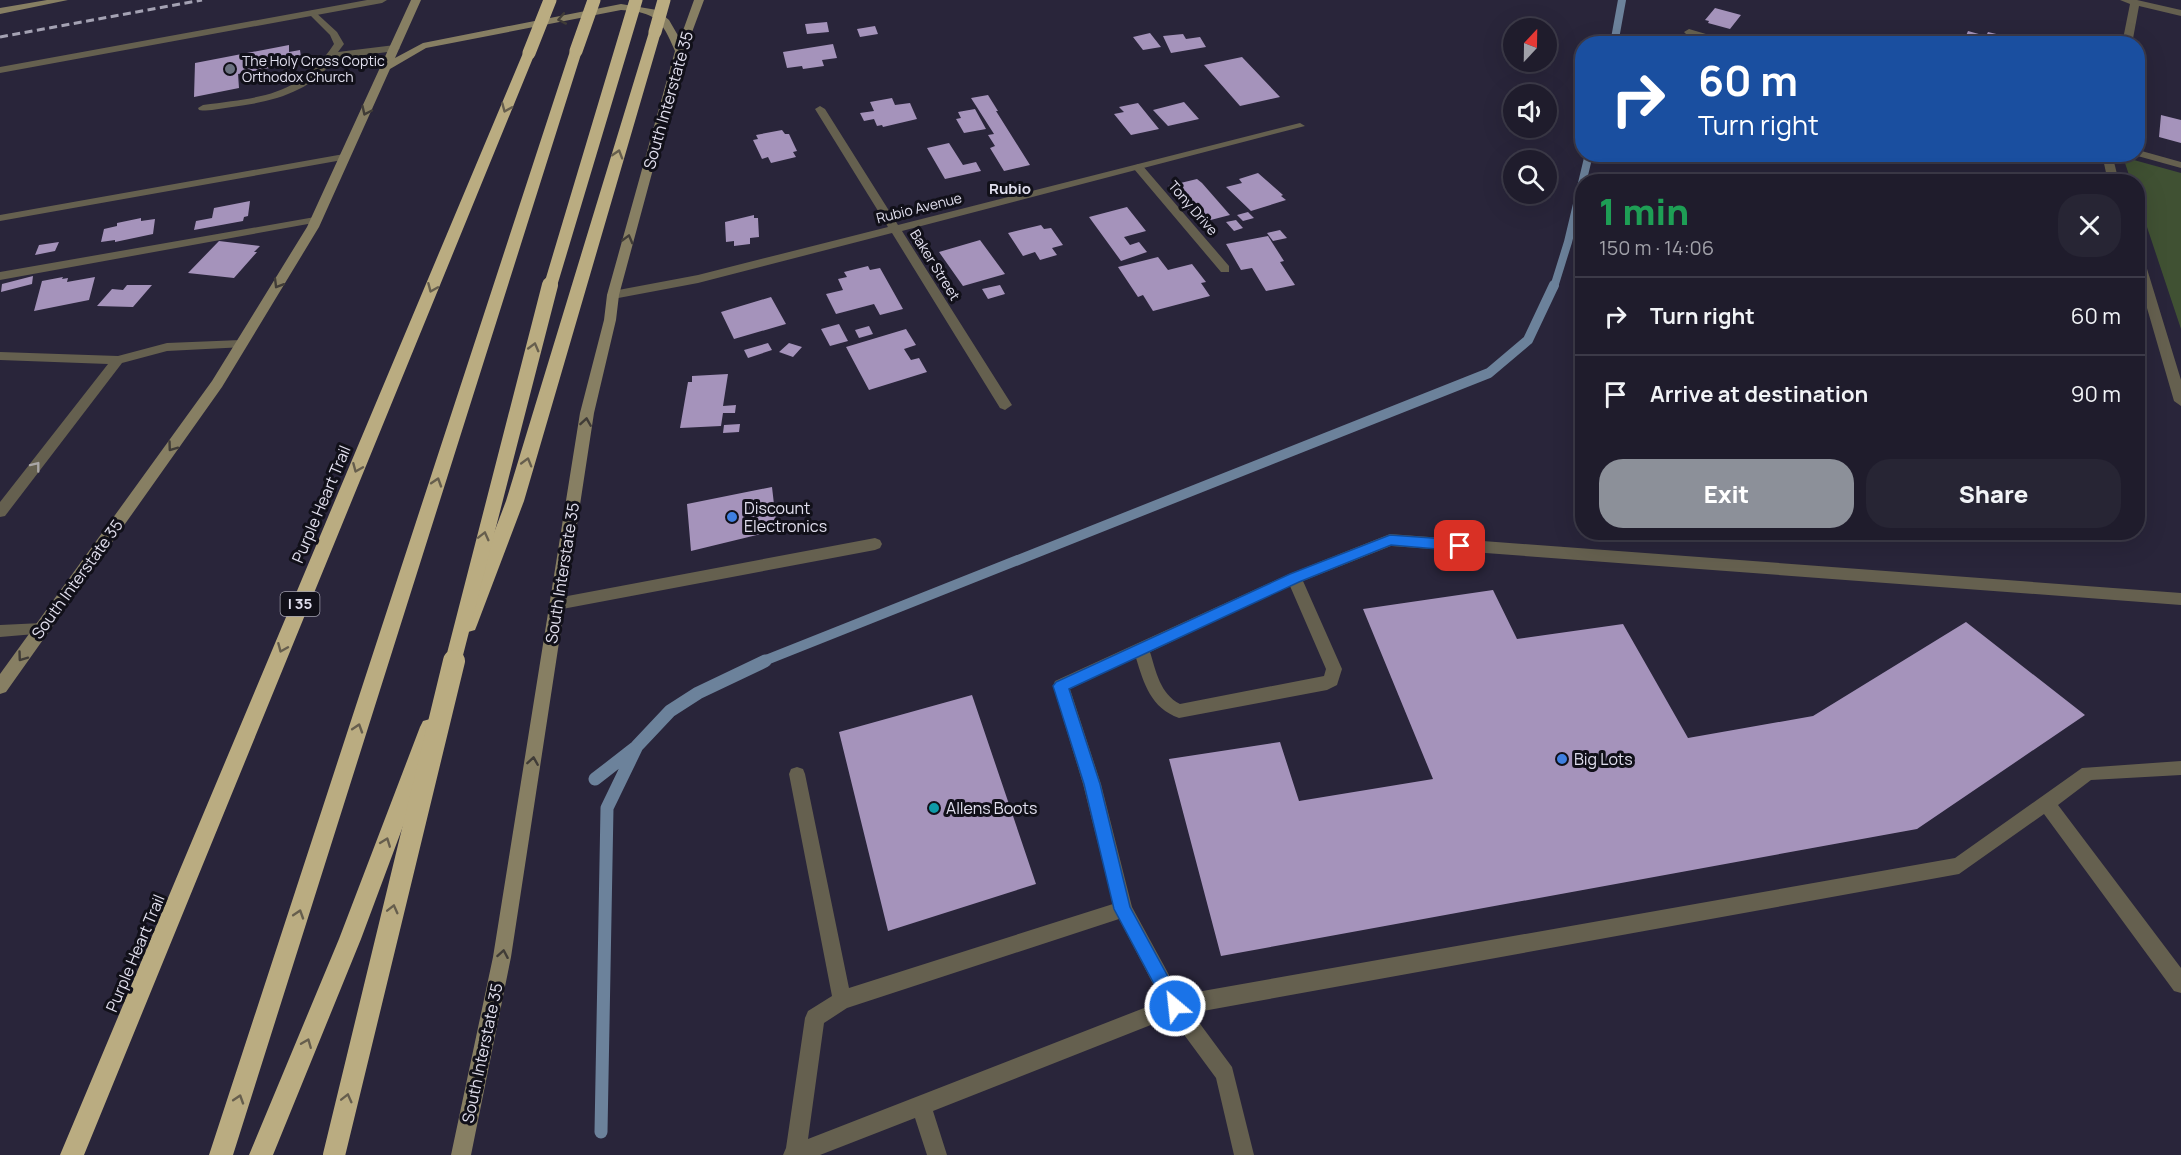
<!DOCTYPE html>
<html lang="en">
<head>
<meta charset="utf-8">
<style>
  :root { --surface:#1f1c2c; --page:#272534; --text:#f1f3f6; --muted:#a1a1a9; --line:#3c3a48; --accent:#8c9099 }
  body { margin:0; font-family:Manrope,sans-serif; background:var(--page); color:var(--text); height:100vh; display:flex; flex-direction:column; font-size:22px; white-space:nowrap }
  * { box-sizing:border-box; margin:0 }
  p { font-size:20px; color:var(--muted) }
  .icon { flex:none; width:33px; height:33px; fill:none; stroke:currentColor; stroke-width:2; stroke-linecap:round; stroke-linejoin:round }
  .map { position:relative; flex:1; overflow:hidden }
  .details { position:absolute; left:1575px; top:174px; width:570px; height:366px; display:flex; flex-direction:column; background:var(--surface); border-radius:24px; box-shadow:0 6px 24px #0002,0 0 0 2px var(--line) }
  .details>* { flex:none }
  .top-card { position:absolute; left:1575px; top:36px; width:570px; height:126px; border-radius:24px; box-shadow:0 6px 24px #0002,0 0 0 2px var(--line); background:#1a4fa0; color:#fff; overflow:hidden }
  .needle { width:39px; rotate:22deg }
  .tools { position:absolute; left:1503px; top:18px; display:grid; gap:12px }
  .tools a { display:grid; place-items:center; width:54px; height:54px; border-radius:50%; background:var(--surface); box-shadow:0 6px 24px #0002,0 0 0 2px var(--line); font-size:30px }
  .pin { position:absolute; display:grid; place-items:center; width:51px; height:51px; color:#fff; margin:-26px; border-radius:12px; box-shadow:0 3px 9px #0006 }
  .me { position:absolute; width:66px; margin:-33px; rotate:332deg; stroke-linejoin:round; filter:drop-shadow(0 0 4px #0008) }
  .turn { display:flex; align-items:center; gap:21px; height:126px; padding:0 24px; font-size:27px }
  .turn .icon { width:78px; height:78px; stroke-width:2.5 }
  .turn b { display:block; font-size:42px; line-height:51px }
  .round { display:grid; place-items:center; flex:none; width:63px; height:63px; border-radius:24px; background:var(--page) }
  .summary { display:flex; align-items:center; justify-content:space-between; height:102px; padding:0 24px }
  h1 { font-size:36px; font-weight:800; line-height:45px; color:#1e9e55 }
  .button { display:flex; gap:12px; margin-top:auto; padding:12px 24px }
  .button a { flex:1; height:69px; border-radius:24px; background:var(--accent); color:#fff; font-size:24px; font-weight:800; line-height:69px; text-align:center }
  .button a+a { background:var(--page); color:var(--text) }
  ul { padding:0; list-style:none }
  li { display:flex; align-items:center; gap:18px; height:78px; padding:0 24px; border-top:2px solid var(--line) }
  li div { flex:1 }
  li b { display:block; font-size:22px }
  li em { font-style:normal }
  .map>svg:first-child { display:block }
  .green { fill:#405133 }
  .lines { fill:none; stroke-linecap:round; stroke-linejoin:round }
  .stream-far2 { stroke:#6c829b; stroke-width:8 }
  .stream-far1 { stroke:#6c829b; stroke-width:10 }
  .stream { stroke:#6c829b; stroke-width:13 }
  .building { fill:#a593bb }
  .service { fill:#65604f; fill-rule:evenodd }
  .minor { fill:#65604f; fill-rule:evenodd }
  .secondary { fill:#877f63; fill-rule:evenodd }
  .motorway { fill:#baac81; fill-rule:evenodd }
  .rail { stroke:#a4a2b3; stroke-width:3; stroke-dasharray:8 4.5; stroke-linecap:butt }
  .motorway-bridge-far2 { stroke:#baac81; stroke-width:13 }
  .motorway-bridge-far1 { stroke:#baac81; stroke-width:16 }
  .motorway-bridge { stroke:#baac81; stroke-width:22 }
  .oneway { stroke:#403c37 }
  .oneway2 { stroke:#665e4d }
  .oneway3 { stroke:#a9a6a6 }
  .route { fill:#1a73e8; stroke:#114b97; stroke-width:1.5 }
  .worship-dot { fill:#6b7280; stroke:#111019; stroke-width:2 }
  .shop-dot { fill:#3f7fe0; stroke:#111019; stroke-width:2 }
  .culture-dot { fill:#0f9aa8; stroke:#111019; stroke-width:2 }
  .labels { text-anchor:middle; stroke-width:6; stroke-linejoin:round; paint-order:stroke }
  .far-poi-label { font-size:14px; fill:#e1dfee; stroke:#111019; text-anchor:start }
  .far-street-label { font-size:14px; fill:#e1dfee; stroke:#111019 }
  .far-neighbourhood-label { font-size:15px; font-weight:bold; fill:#e1dfee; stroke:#111019 }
  .shield { fill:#111019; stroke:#a3a1ae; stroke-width:1.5 }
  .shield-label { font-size:15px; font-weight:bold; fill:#e1dfee }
  .street-label { font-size:16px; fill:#e1dfee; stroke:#111019 }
  .poi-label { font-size:16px; fill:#e1dfee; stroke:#111019; text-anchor:start }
</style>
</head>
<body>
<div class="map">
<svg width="2181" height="1155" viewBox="0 0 2181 1155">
  <rect width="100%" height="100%" fill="#29253a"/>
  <path class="green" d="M 2123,157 L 2181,173 L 2181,329 L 2138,200 L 2138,182 L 2131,181 Z"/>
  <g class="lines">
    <path class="stream-far2" d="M 1614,44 L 1622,0
      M 1554,287 L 1568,242 L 1589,154"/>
    <path class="stream-far1" d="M 761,662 L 1489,373 L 1528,340 L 1554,285"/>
    <path class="stream" d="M 595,779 L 635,748
      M 601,1132 L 607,808 L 637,746 L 670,711 L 698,693 L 765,661"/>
  </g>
  <path class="building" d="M 1715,8 L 1741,15 L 1730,29 L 1708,23 L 1709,21 L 1705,20 Z
    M 827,22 L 829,32 L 807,34 L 805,24 Z
    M 875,26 L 878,34 L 860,37 L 857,29 Z
    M 1968,31 L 1986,36 L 1988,32 L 2013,38 L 2014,36 L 2042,44 L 1982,44 L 1965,38 Z
    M 1150,33 L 1161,47 L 1143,50 L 1133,37 Z
    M 1183,34 L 1186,39 L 1200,37 L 1206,47 L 1171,53 L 1163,36 Z
    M 833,44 L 837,58 L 822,60 L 824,66 L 803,69 L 802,66 L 787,68 L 783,52 Z
    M 289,45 L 289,52 L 300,50 L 301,57 L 290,59 L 291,64 L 238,74 L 239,88 L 194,97 L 195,63 Z
    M 1242,57 L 1280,97 L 1240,106 L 1204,65 Z
    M 988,95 L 998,111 L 996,111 L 1030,165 L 1004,171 L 990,148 L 995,146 L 988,135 L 994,134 L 971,98 Z
    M 892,98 L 895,105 L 910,103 L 917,119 L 883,127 L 882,125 L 877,126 L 874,119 L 864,121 L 860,113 L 874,111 L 870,102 Z
    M 1184,102 L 1199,119 L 1168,126 L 1153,110 Z
    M 1138,103 L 1159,129 L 1131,135 L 1114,114 L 1124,112 L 1119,107 Z
    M 975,109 L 986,129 L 964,133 L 956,119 L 961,118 L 958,112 Z
    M 2161,115 L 2181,120 L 2181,143 L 2159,137 Z
    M 782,130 L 785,134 L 789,134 L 797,151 L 793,152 L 796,157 L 771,163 L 768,157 L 762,159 L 753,140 L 758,139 L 756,135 Z
    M 949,143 L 963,165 L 976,162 L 981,171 L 945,179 L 927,148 Z
    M 1258,173 L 1283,195 L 1281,196 L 1286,200 L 1251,211 L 1226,187 L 1242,183 L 1239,179 Z
    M 1197,179 L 1202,183 L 1230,215 L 1199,223 L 1168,186 Z
    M 250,201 L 248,216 L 244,217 L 243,221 L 194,230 L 196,221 L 212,218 L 214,208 Z
    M 1127,207 L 1146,231 L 1124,237 L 1130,245 L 1139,242 L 1147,252 L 1121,261 L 1089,217 Z
    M 1248,212 L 1254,218 L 1243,221 L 1237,215 Z
    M 754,215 L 754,218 L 758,218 L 759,237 L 750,238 L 750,244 L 734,246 L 734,241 L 726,242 L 725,222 Z
    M 141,218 L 141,221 L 155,219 L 153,234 L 115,242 L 115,240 L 101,242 L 104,229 L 117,226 L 117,223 Z
    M 1236,220 L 1243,228 L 1234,231 L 1226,222 Z
    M 1041,225 L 1044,229 L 1051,228 L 1063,245 L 1052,248 L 1057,255 L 1040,260 L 1035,252 L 1023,256 L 1008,233 Z
    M 1280,230 L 1287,238 L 1273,241 L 1267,233 Z
    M 1268,236 L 1284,261 L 1280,262 L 1295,285 L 1266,291 L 1252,268 L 1241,270 L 1226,244 Z
    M 980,240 L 1005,274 L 963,286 L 939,252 Z
    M 219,241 L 260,246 L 254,252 L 257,252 L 234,278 L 188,273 Z
    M 59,242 L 55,251 L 35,255 L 39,245 Z
    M 1158,257 L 1168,270 L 1192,264 L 1206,282 L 1201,283 L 1210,296 L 1153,311 L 1143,295 L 1138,297 L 1118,267 Z
    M 868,266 L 870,270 L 880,268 L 903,309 L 880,315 L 874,304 L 836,314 L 826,294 L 843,290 L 838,279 L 847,277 L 844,272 Z
    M 33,276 L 32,284 L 1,292 L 2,284 Z
    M 63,277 L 62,279 L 68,278 L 67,282 L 95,277 L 89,300 L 34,311 L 42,281 Z
    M 127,285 L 152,285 L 133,307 L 97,306 L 112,289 L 123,290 Z
    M 1000,285 L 1005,294 L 988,299 L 982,289 Z
    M 771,297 L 786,324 L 734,339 L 721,312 Z
    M 839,324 L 848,341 L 830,346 L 821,329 Z
    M 869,326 L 873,334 L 859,338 L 855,330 Z
    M 906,329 L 916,345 L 904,349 L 911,360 L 919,358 L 927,372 L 869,390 L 846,347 Z
    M 768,343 L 772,350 L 748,358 L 744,350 Z
    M 789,343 L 802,347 L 793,357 L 779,352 Z
    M 728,374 L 723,406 L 736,405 L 735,413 L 723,413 L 721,426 L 680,428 L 688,382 L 692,382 L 692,376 Z
    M 740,424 L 739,432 L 723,433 L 724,425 Z
    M 772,487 L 777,530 L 691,551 L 687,504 Z
    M 1493,590 L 1517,639 L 1623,624 L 1688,738 L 1813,716 L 1966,622 L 2085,715 L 1917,829 L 1221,956 L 1169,759 L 1280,742 L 1299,801 L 1433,779 L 1363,609 Z
    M 972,695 L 1036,884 L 888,931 L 839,732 Z"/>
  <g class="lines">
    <path class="service" d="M 313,10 L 337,32 L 344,44 L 338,52 L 395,45 L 400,48 L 395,51 L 334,59 C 311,93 270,102 232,107 C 221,108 210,112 199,110 L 198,108 L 203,105 C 261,97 299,97 334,44 L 330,35 L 308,13 Z
      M 344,154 L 348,155 L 348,159 L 0,221 L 0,215 Z
      M 1138,164 L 1142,165 L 1229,266 L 1229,272 L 1221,272 L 1134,169 L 1133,167 Z
      M 315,217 L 319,218 L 319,222 L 0,280 L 0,272 Z
      M 241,340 L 245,341 L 247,344 L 245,347 L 167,351 L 122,363 L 5,516 L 0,517 L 0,502 L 108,364 L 0,360 L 0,352 L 118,356 L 167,343 Z
      M 1390,534 L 2181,593 L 2181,605 L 1391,546 L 1303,581 L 1342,669 L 1337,685 L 1327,690 L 1179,718 C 1151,708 1144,684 1136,658 L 1070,689 L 1101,784 L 1132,907 L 1180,995 L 1955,858 L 2082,768 L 2181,761 L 2181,775 L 2091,780 L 2058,805 L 2181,968 L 2181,993 L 2174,991 L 2044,814 L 1959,874 L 1192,1013 L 1232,1067 L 1254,1155 L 1234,1155 L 1216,1078 L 1171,1017 L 933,1111 L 947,1155 L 927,1155 L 915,1118 L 820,1155 L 783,1155 L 786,1148 L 805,1018 L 808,1011 L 832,996 L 789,774 L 791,769 L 797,767 L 803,769 L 805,774 L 849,988 L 1113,904 L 1083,784 L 1053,686 L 1055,681 L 1289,574 ZM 1290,586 L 1326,669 L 1324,676 L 1180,704 C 1160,694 1156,671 1150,652 ZM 1119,919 L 1162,1001 L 808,1139 L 824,1023 L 847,1008 Z
      M 875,538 L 880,540 L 882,544 L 880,548 L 875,550 L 557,610 L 552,608 L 549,604 L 552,600 L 557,598 Z
      M 42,623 L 47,625 L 50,629 L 47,633 L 0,637 L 0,625 Z"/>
    <path class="minor" d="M 367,0 L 387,0 L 382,3 L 0,73 L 0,67 Z
      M 2120,0 L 2137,0 L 2181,10 L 2181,16 L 2139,6 L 2132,44 L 2122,44 L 2130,4 Z
      M 1689,29 L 1733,42 L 1734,44 L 1718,44 L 1686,34 L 1684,32 Z
      M 820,106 L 825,109 L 898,225 L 1300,123 L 1305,126 L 902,231 L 1012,405 L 1005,410 L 1000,408 L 892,233 L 698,283 L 613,299 L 607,295 L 613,291 L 698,275 L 888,227 L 815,109 Z
      M 2138,150 L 2181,162 L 2181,168 L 2134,155 L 2138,154 Z
      M 2102,154 L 2112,154 L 2119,182 L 2108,182 Z
      M 2138,255 L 2144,259 L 2181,380 L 2181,406 L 2174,401 L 2138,277 Z"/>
    <path class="secondary" d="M 47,0 L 68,0 L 0,14 L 0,8 Z
      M 411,0 L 421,0 L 395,58 L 423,43 L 621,4 L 657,10 L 669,20 L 680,39 L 694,0 L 704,0 L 685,51 L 619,295 L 616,320 L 594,413 L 511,957 L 471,1155 L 451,1155 L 493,957 L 580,413 L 604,320 L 607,295 L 675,51 C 662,20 656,12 621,10 L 426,48 L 390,69 L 319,227 L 222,387 L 6,692 L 0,694 L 0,674 L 212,381 L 307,227 Z"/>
    <path class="motorway" d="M 655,29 L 661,32 L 524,501 L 477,625 L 475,630 L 468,632 L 461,630 L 459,625 L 506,501 L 649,32 Z
      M 576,48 L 582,51 L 233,1155 L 209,1155 L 570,51 Z
      M 529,49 L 535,53 L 84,1155 L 60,1155 L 523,53 Z
      M 430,719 L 437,721 L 440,727 L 361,939 L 273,1155 L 249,1155 L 339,939 L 420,727 L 423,721 Z"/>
    <path class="rail" d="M 0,37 L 202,0"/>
    <path class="motorway-bridge-far2" d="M 655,32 L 664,0
      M 576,51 L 594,0
      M 529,53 L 550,0
      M 550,287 L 636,0"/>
    <path class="motorway-bridge-far1" d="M 453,662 L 550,285"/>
    <path class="motorway-bridge" d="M 334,1155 L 454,661"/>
  </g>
  <defs><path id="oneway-chevron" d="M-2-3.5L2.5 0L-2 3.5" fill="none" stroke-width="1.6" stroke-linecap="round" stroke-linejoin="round" transform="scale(1.5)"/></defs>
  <g class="oneway">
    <use href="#oneway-chevron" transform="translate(562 19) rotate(169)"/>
    <use href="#oneway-chevron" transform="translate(366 111) rotate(115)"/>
    <use href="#oneway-chevron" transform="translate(628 239) rotate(-75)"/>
    <use href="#oneway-chevron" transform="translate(278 284) rotate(121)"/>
    <use href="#oneway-chevron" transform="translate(586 422) rotate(-81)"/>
    <use href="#oneway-chevron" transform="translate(172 447) rotate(126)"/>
    <use href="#oneway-chevron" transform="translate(22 657) rotate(126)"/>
    <use href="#oneway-chevron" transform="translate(533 761) rotate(-81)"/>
    <use href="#oneway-chevron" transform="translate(503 954) rotate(-80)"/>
  </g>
  <g class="oneway2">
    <use href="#oneway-chevron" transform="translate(506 108) rotate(113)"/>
    <use href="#oneway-chevron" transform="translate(618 154) rotate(-73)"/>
    <use href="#oneway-chevron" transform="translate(432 288) rotate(113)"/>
    <use href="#oneway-chevron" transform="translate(534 347) rotate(-75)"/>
    <use href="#oneway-chevron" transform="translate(527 462) rotate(-74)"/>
    <use href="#oneway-chevron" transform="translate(357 468) rotate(113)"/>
    <use href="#oneway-chevron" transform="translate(437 482) rotate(-72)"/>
    <use href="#oneway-chevron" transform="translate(484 536) rotate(-76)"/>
    <use href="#oneway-chevron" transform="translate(282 648) rotate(113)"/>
    <use href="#oneway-chevron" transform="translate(358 728) rotate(-72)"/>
    <use href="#oneway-chevron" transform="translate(386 842) rotate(-69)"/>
    <use href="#oneway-chevron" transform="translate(393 909) rotate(-76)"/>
    <use href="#oneway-chevron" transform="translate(299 914) rotate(-72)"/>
    <use href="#oneway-chevron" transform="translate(307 1043) rotate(-68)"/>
    <use href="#oneway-chevron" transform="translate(347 1098) rotate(-76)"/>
    <use href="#oneway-chevron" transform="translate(239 1099) rotate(-72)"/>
  </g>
  <use class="oneway3" href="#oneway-chevron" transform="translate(36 466) rotate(-52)"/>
  <path class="route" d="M 1390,535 L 1460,540 L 1466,546 L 1460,551 L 1391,545 L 1299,582 L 1069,689 L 1100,784 L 1130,907 L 1184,1006 L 1181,1012 L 1175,1015 L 1169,1012 L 1114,909 L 1084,784 L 1053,686 L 1056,682 L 1290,574 Z"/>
  <circle class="worship-dot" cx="230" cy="69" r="6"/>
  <g class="shop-dot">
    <circle cx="732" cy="517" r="6"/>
    <circle cx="1562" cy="759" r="6"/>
  </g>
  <circle class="culture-dot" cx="934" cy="808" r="6"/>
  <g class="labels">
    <g class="far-poi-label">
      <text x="242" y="66">The Holy Cross Coptic<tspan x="242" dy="16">Orthodox Church</tspan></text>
    </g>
    <g class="far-street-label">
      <text transform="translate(919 208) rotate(-14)" y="5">Rubio Avenue</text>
      <text transform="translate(1193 208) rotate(49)" y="5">Tony Drive</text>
      <text transform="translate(935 265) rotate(58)" y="5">Baker Street</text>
    </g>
    <g class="far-neighbourhood-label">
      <text x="1010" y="194">Rubio</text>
    </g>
    <rect class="shield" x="280.5" y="592" width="39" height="24" rx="4.5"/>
    <g class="shield-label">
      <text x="300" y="609">I 35</text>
    </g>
    <g class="street-label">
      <text transform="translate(668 100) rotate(-74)" y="6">South Interstate 35</text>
      <text transform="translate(321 504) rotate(-67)" y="6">Purple Heart Trail</text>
      <text transform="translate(562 573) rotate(-81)" y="6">South Interstate 35</text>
      <text transform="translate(77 579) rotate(-54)" y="6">South Interstate 35</text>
      <text transform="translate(135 953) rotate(-67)" y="6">Purple Heart Trail</text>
      <text transform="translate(482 1053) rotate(-78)" y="6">South Interstate 35</text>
    </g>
    <g class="poi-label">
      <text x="744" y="514">Discount<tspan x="744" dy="18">Electronics</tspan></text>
      <text x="1574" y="765">Big Lots</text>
      <text x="946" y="814">Allens Boots</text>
    </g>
  </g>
</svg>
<div class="tools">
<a><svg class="needle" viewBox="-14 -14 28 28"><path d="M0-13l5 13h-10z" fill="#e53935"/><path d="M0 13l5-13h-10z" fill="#a1a1a9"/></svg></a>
<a><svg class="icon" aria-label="sound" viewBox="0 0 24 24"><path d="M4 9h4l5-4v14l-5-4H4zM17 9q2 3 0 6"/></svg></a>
<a><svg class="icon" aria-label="search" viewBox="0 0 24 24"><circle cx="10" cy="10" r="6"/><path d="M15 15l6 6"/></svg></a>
</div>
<div class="pin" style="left:1460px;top:546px;background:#d93025"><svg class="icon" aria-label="arrive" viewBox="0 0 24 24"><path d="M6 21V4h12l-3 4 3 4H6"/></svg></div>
<svg class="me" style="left:1175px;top:1006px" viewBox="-20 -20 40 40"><circle r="17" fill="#1a73e8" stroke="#fff" stroke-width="3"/><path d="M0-11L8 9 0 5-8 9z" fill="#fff"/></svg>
<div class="top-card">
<div class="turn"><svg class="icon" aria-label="right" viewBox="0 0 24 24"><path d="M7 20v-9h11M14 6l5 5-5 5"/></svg><div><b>60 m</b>Turn right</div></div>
</div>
<section class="details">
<div class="summary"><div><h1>1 min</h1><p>150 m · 14:06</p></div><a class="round"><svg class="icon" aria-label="close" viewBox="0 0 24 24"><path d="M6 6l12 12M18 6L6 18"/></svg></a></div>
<ul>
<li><svg class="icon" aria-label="right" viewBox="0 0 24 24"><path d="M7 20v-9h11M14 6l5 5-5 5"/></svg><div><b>Turn right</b></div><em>60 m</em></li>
<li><svg class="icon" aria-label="arrive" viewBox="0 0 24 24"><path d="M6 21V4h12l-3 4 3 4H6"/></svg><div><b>Arrive at destination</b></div><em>90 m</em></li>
</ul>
<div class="button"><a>Exit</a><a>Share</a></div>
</section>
</div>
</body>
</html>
